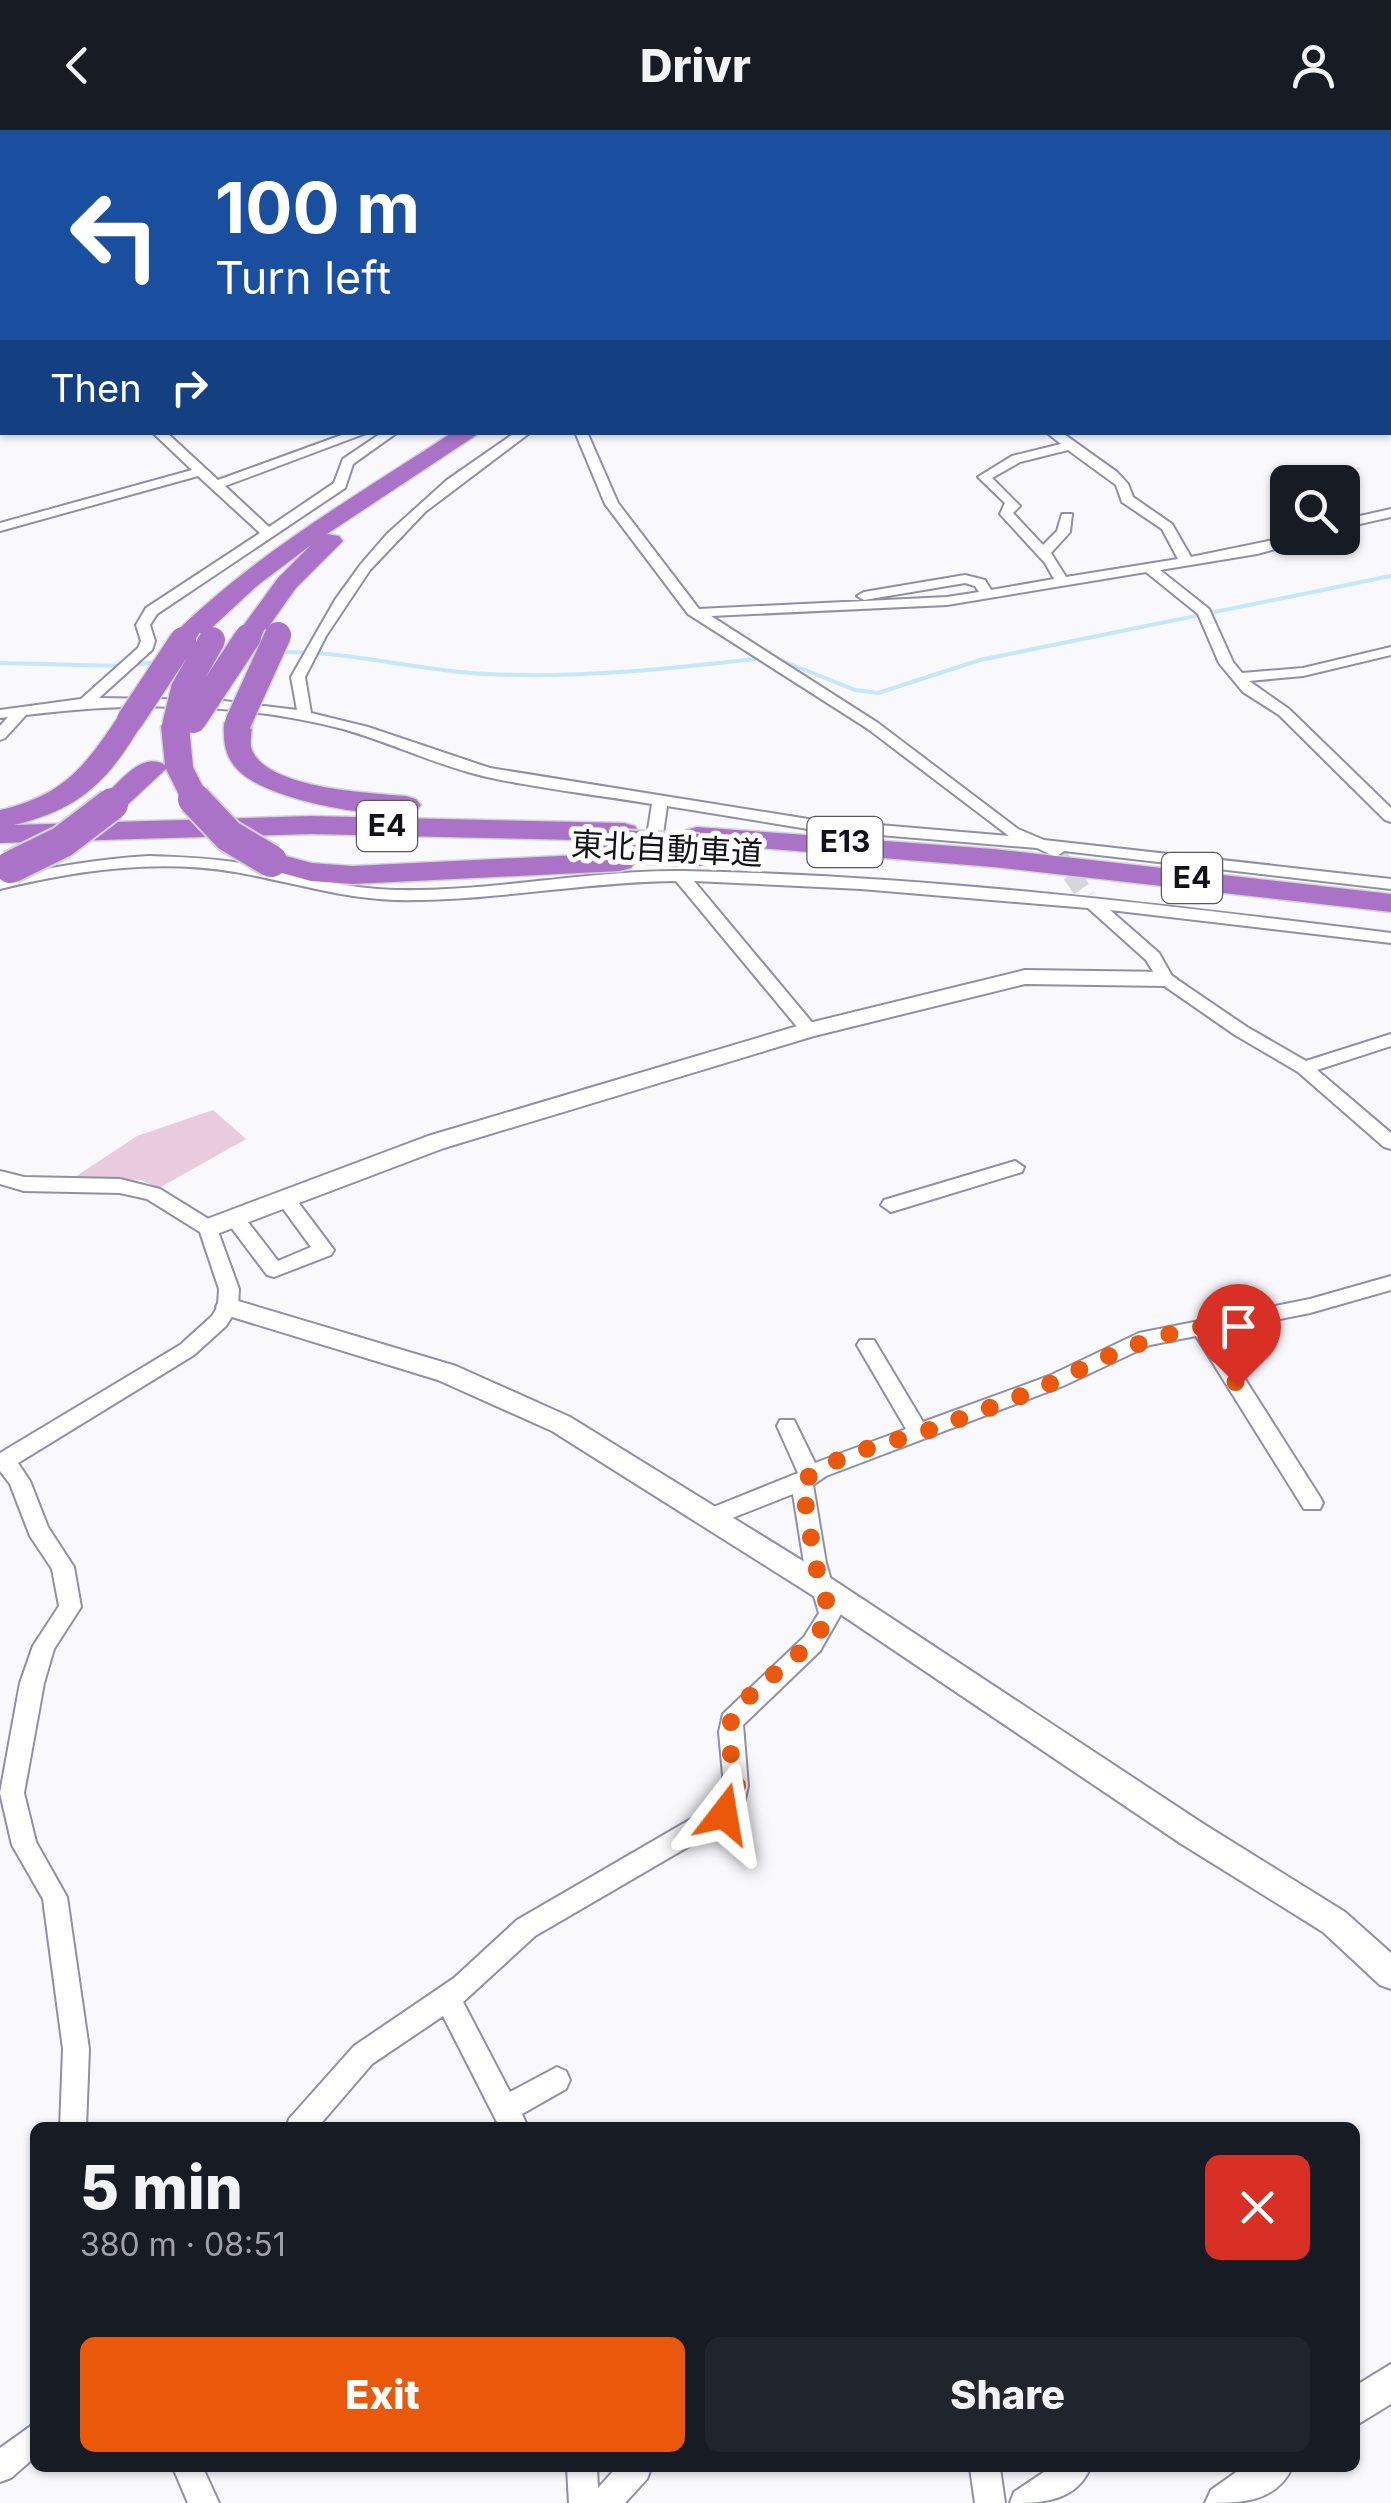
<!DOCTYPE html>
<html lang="en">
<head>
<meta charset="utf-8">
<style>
  :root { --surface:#171b24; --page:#20242c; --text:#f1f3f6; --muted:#9ea1a6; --accent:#ea580c }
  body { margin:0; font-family:Inter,"Noto Sans JP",sans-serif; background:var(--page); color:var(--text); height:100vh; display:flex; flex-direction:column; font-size:38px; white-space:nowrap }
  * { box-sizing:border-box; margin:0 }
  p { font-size:32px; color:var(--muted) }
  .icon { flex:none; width:55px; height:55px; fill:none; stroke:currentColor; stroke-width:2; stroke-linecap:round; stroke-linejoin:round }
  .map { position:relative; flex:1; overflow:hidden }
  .side { position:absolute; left:30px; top:1992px; width:1330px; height:350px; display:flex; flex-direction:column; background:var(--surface); border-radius:15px; box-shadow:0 2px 8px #0004 }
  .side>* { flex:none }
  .hud { position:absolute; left:0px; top:0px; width:1392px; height:305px; box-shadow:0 2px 8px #0004; background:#1a4fa0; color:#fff; overflow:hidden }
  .buttons { position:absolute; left:1270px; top:335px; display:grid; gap:20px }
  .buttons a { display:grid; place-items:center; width:90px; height:90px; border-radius:15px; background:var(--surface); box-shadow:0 2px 8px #0004; font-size:50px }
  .pin { position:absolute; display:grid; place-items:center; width:85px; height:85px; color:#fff; margin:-102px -42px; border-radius:50% 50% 50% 0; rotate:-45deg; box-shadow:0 0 10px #0007 }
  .pin .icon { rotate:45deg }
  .me { position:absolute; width:110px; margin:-55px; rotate:14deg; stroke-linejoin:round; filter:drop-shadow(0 0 8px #0008) }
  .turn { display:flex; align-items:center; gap:35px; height:210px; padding:0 50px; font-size:45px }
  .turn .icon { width:130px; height:130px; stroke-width:2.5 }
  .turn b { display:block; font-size:70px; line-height:85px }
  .then { display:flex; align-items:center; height:95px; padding:0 50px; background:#0003; gap:20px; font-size:38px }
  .round { display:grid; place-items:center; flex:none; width:105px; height:105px; border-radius:15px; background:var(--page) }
  .summary { display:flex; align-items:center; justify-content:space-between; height:170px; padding:0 50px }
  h1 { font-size:60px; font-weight:800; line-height:75px }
  .button { display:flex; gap:20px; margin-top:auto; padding:20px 50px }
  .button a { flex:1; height:115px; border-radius:15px; background:var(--accent); color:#fff; font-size:40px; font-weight:800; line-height:115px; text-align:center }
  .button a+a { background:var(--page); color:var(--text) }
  header { display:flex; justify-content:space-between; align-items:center; height:130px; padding:0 50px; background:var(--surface); font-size:45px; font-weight:800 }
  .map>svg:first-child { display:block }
  .green { fill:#e8ccdd }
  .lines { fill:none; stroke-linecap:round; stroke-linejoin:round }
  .stream { stroke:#c4e7fb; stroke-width:4 }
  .river { fill:#c4e7fb; fill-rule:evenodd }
  .minor-tunnel { stroke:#d6d6db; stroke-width:18; stroke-dasharray:18 9; stroke-linecap:butt }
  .minor-casing { stroke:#908fa6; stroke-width:4 }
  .tertiary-casing { stroke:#908fa6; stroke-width:4 }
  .secondary-casing { stroke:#908fa6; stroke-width:3 }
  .motorway-casing { stroke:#d4d4d6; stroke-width:3 }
  .minor { fill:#fff; fill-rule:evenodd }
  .tertiary { fill:#fff; fill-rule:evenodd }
  .secondary { fill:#e6d5ee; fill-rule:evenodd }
  .motorway { fill:#ab73c7; fill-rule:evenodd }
  .motorway-bridge-far1-casing { stroke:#d4d4d6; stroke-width:29; stroke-linecap:butt }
  .motorway-bridge-casing { stroke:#d4d4d6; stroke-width:36; stroke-linecap:butt }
  .motorway-bridge-far1 { stroke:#ab73c7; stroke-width:26 }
  .motorway-bridge { stroke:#ab73c7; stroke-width:32 }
  .route { stroke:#ea580c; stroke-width:18; stroke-dasharray:0 32.4 }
  .labels { text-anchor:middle; stroke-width:10; stroke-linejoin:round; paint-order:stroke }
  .shield { fill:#fff; stroke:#59595f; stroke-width:2.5 }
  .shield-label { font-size:30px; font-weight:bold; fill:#12121a }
  .street-label { font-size:32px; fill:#12121a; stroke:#fff }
</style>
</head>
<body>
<header><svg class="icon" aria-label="back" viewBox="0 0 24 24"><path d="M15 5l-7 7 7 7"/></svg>Drivr<svg class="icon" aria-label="person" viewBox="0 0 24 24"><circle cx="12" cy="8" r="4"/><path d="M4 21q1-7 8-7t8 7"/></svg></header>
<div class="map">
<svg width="1391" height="2373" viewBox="0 0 1391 2373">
  <rect width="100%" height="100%" fill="#f8f8fd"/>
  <path class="green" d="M 213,980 L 246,1009 L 159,1058 L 141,1050 L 72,1049 L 137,1006 Z"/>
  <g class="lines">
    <path class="stream" d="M 282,522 C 351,521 419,541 488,544 C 580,549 673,538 764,528
      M 775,528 L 855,560 L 878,563 L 980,530 L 1391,446
      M 0,533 L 122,536
      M 133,535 L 157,532"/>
    <path class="river" d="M 792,0 L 864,0 L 863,2 Z
      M 912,0 L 938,0 L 939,2 L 913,2 Z
      M 1390,55 L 1391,55 L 1391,65 L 1390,65 Z"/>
    <path class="minor-tunnel" d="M 1056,722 L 1087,767"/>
    <defs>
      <path id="minor" d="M 35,0 L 45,0 L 46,2 L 36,2 Z
        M 225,0 L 235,0 L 235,2 L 225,2 Z
        M 1390,104 L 1391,104 L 1391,110 L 1390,110 Z
        M 0,155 L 2,155 L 2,163 L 0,163 Z
        M 152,302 L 166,302 L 218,350 L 350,302 L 369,302 L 225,356 L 269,397 L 334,353 L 343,329 L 383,302 L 398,302 L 353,334 L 345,358 L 157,484 L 150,495 L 155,511 L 152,520 L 99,568 L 216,570 L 297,580 L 291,547 L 335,470 L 361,434 L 387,404 L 447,350 L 516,302 L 531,302 L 425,382 L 370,440 L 326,506 L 305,547 L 311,583 L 368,597 L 490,638 L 808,689 L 1009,706 L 868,599 L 688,484 L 605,374 L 575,302 L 587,302 L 618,373 L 699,479 L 947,467 L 979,462 L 975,456 L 965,453 L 864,470 L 857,466 L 864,462 L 965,445 L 985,450 L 991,460 L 1054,449 L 1045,433 L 1000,384 L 1005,373 L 978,347 L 1012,326 L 1061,314 L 1046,302 L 1061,302 L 1117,342 L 1128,354 L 1133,367 L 1172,394 L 1191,427 L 1288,407 L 1306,408 L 1305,411 L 1257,424 L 1160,440 L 1209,479 L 1233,532 L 1242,543 L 1303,538 L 1391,517 L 1391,525 L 1303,546 L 1249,551 L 1289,579 L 1391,678 L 1391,692 L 1385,690 L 1279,585 L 1243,562 L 1219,533 L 1198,484 L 1146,442 L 947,475 L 711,486 L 878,593 L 1018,699 L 1044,710 L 1391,749 L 1391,759 L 1064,721 L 1056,727 L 1037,718 L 808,699 L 667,676 L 660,725 L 652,730 L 644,725 L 652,674 C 597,665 541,659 487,647 C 438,636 392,613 343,599 C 241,572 131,572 26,585 L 5,608 L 0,610 L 0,596 L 8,587 L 0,588 L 0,580 L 81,569 L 138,518 L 141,511 L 136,495 L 146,478 L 260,403 L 198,346 L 0,401 L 0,393 L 192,340 ZM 1068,320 L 1116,355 L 1122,372 L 1162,399 L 1178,429 L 1066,447 L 1051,423 L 1070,402 L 1072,384 L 1062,384 L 1057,401 L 1043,415 L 1013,383 L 1020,376 L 992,348 L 1020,332 Z
        M 1391,379 L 1391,387 L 1342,398 L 1342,390 Z
        M 149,726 C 180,727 210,728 240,733 C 292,743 343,759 396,760 C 492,762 587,740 683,741 C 920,745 1156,774 1391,803 L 1391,813 L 1110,780 L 1159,823 L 1172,846 L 1247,897 L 1306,931 L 1391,904 L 1391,916 L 1317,940 L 1391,1003 L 1391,1019 L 1384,1017 L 1298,942 L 1235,905 L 1160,853 L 1146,830 L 1088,778 L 861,759 L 694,751 L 815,896 L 818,900 L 809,906 L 803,904 L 676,751 C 582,752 488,772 394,770 C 339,768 288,751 235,742 C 156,729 78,740 0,759 L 0,749 C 50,737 98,729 149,726 Z
        M 1015,1031 L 1024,1037 L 1022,1042 L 891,1082 L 881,1075 L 884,1070 Z
        M 0,1041 L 24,1047 L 120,1049 L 160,1059 L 215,1093 L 239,1159 L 238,1177 L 226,1196 L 194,1225 L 18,1333 L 30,1351 L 48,1397 L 74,1437 L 81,1477 L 54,1519 L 44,1553 L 24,1663 L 36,1712 L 67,1767 L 89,1919 L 86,1998 L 60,1998 L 63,1919 L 43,1769 L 12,1715 L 0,1663 L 20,1553 L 33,1516 L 59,1476 L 52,1439 L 30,1406 L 10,1354 L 0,1341 L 0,1323 L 180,1215 L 212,1186 L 218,1176 L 219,1159 L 200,1102 L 147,1069 L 120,1063 L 24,1061 L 0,1054 Z
        M 285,1062 L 292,1064 L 334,1120 L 331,1125 L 274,1147 L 267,1145 L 224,1088 L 227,1083 L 241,1083 L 278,1131 L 311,1117 L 276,1069 Z
        M 1391,1146 L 1391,1160 L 1310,1183 L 1215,1202 L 1320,1367 L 1323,1373 L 1320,1379 L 1304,1379 L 1196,1206 L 1150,1215 L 1063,1256 L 826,1346 L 813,1355 L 826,1433 L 841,1484 L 820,1521 L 743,1595 L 748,1656 L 741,1686 L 535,1806 L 463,1872 L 510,1962 L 557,1937 L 566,1941 L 570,1950 L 566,1959 L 522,1984 L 528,1998 L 500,1998 L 443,1886 L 372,1934 L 317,1998 L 286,1998 L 289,1989 L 354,1916 L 454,1848 L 517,1790 L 722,1671 L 723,1645 L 719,1602 L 723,1584 L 804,1507 L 819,1483 L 804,1433 L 793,1364 L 709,1397 L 701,1394 L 698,1388 L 701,1382 L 798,1343 L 777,1296 L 780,1290 L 794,1290 L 815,1333 L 906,1299 L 857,1215 L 860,1210 L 874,1210 L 923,1292 L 1049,1246 L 1139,1203 L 1310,1169 Z
        M 35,2293 L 35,2327 L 11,2348 L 0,2352 L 0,2318 Z
        M 173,2338 L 203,2338 L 219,2373 L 188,2373 Z
        M 567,2338 L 597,2338 L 598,2358 L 616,2338 L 651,2338 L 647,2349 L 625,2373 L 569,2373 Z
        M 970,2338 L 1000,2338 L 1005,2373 L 975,2373 Z
        M 1050,2338 L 1090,2338 C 1076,2372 1041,2373 1010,2373 L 1014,2362 Z"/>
      <path id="tertiary" d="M 1358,0 L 1378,0 L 1379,2 L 1360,2 Z
        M 0,160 L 2,160 L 2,168 L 0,168 Z
        M 1025,840 L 1166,842 L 1177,849 L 1166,856 L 1025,854 L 814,906 L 444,1018 L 217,1104 L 208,1106 L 196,1098 L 199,1092 L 428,1006 L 801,895 Z
        M 228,1168 L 456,1236 L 570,1287 L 832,1449 L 1202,1693 L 1345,1782 L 1391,1823 L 1391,1859 L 1380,1855 L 1323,1802 L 1180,1713 L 812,1465 L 552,1301 L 438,1250 L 219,1183 L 216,1177 L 219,1171 Z
        M 1391,2234 L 1391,2274 L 1355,2296 L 1355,2256 Z
        M 1242,2338 L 1292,2338 C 1275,2373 1241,2373 1205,2373 L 1211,2360 Z"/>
      <path id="secondary" d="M 881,0 L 898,0 L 900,2 L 883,2 Z
        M 1390,228 L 1391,228 L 1391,238 L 1390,238 Z"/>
      <path id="motorway" d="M 453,302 L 481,302 L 327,404 L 339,406 L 343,411 L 296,458 L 257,513 L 239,513 L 235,507 L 278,448 L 311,415 L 258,455 L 192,516 L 174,516 L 170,510 L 174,504 C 257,422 356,366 453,302 Z
        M 130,582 L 144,590 C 110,649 82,679 14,695 L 310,686 L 624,693 L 635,696 L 639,702 L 635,708 L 624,711 L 310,704 L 0,713 L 0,680 C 65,665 85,636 120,584 Z
        M 238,585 L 252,593 C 252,600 250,611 251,617 C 263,659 371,663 406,666 L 416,669 L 421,675 L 416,681 C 377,691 271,670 241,643 C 225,629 223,613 224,593 Z
        M 175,588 L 189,596 L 193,637 L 209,669 L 204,675 L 184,675 L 166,639 L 122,680 L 102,680 L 97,674 L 102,668 C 119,653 142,620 165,635 L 161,596 Z
        M 697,697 L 993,719 L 1391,764 L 1391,782 L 993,737 L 686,712 L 682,706 L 686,700 Z
        M 271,722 L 312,733 L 353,736 L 620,723 L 631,726 L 635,732 L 631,738 L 620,741 L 353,754 L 311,751 L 260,737 L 256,731 L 260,725 Z"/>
    </defs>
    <use href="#minor" class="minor-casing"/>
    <use href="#tertiary" class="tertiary-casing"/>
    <use href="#secondary" class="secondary-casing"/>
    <use href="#motorway" class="motorway-casing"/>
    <use href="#minor" class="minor"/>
    <use href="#tertiary" class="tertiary"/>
    <use href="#secondary" class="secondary"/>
    <use href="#motorway" class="motorway"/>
    <defs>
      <path id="motorway-bridge-far1" d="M 130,590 L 183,510
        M 193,590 L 248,507
        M 238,593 L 278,505
        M 175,596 L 184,559 L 212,510"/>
      <path id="motorway-bridge" d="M 194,669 L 229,706 L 271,731
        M 619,716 L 699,720
        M 11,737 L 62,712 L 112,674"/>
    </defs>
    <use href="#motorway-bridge-far1" class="motorway-bridge-far1-casing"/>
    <use href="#motorway-bridge" class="motorway-bridge-casing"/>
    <use href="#motorway-bridge-far1" class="motorway-bridge-far1"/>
    <use href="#motorway-bridge" class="motorway-bridge"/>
  </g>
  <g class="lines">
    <path class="route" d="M 724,1684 C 757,1657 715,1618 733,1588 C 756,1547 807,1531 830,1484 L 815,1433 L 802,1352 C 840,1320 898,1312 944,1295 C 981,1280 1021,1268 1058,1250 C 1110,1225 1143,1208 1201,1197 L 1238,1256"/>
  </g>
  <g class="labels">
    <g class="shield">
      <rect x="357" y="671" width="60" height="50" rx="8"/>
      <rect x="807.5" y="687" width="75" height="50" rx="8"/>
      <rect x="1162" y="723" width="60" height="50" rx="8"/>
    </g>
    <g class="shield-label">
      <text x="387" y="706">E4</text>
      <text x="845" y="722">E13</text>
      <text x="1192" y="758">E4</text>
    </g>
    <g class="street-label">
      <text transform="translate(667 719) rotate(3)" y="11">東北自動車道</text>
    </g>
  </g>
</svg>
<div class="buttons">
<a><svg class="icon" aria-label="search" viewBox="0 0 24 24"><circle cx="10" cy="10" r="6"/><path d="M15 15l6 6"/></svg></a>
</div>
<div class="pin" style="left:1238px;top:1256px;background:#d93025"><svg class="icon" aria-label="arrive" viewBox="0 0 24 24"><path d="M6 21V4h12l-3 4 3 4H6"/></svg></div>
<svg class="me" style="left:724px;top:1684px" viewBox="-20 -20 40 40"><path d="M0-17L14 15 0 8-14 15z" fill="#ea580c" stroke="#fff" stroke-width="4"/></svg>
<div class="hud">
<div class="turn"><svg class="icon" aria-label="left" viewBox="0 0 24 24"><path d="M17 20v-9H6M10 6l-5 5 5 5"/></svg><div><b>100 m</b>Turn left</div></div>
<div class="then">Then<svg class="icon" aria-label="right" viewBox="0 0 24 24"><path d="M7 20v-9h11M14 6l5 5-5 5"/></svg></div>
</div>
<section class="side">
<div class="summary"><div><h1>5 min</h1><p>380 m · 08:51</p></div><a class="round" style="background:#d93025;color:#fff"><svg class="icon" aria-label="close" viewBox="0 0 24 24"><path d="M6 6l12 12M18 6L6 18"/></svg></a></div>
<div class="button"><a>Exit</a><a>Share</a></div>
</section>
</div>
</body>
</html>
